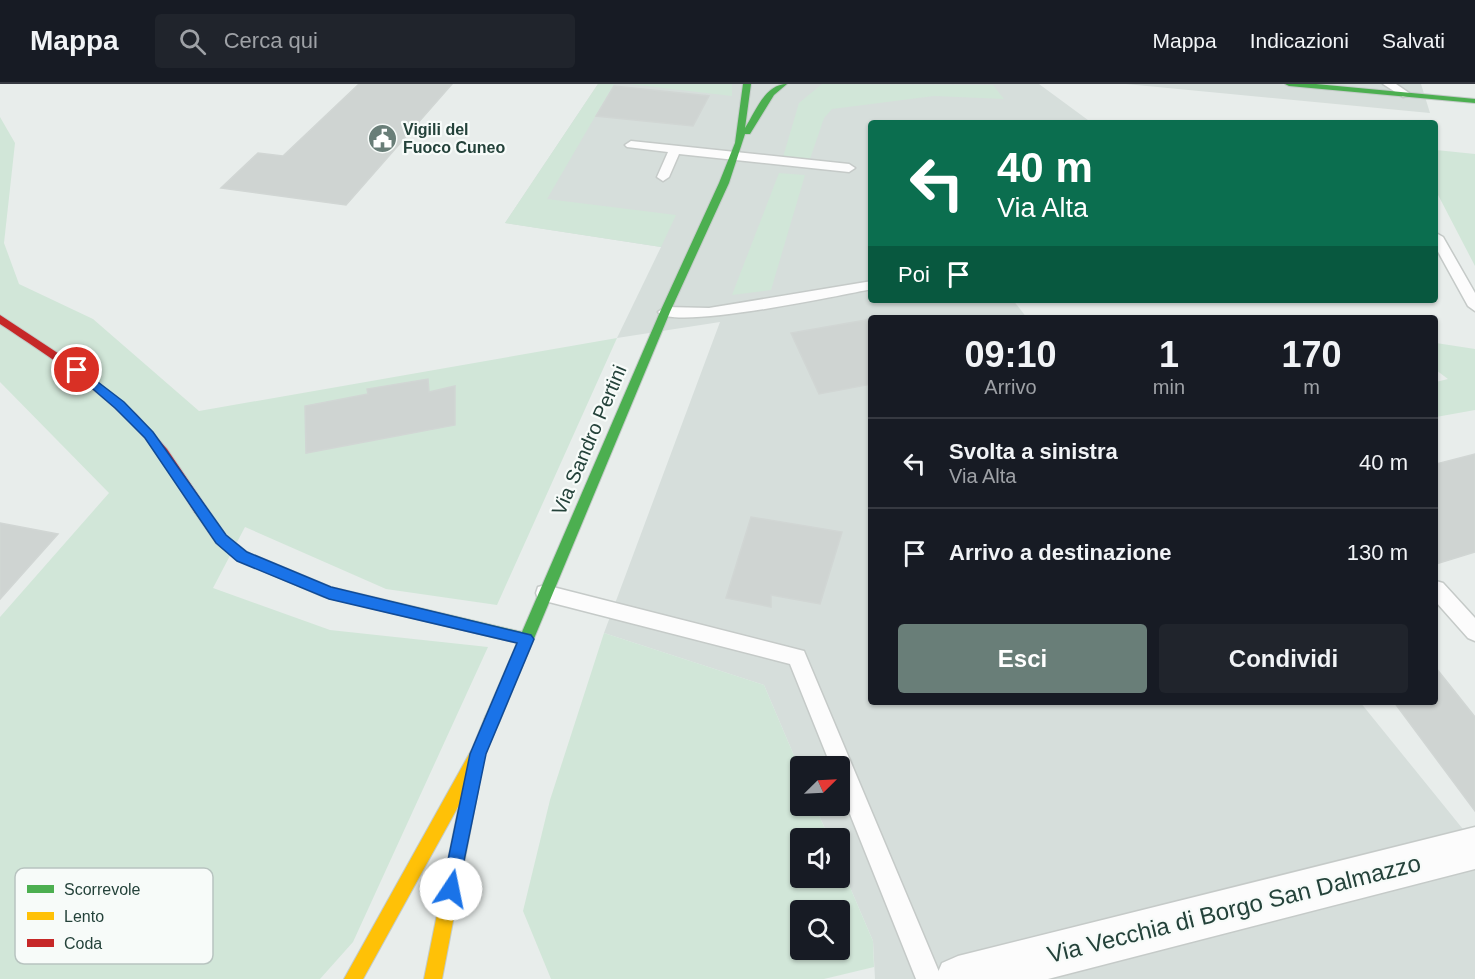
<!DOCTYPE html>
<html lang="it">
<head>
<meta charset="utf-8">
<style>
  :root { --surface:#171b24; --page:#20242c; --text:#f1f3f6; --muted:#9ea1a6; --line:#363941; --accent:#697e78 }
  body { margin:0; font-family:Arial,sans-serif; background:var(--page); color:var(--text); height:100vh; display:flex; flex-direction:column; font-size:22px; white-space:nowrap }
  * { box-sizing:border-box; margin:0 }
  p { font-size:20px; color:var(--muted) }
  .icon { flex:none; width:33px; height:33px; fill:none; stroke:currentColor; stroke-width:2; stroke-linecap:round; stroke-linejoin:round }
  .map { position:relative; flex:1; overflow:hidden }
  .drawer { position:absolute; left:868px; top:231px; width:570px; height:390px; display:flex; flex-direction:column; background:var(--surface); border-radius:6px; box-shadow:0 2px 4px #0004 }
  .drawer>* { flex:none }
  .guide { position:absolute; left:868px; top:36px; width:570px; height:183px; border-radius:6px; box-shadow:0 2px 4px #0004; background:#0b6e4f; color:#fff; overflow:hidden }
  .needle { width:39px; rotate:66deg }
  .fabs { position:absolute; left:790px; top:672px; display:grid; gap:12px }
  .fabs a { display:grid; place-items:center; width:60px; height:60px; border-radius:6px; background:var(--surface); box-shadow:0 2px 4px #0004; font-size:30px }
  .pin { position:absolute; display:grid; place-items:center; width:51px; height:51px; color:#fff; margin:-26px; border:3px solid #fff; border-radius:50%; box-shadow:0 2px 6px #0007 }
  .me { position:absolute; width:66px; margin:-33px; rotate:11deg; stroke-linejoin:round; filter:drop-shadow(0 0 4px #0008) }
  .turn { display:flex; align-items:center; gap:21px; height:126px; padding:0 30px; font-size:27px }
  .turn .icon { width:78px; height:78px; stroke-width:2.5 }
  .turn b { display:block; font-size:42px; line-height:51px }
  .then { display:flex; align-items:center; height:57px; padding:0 30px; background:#0003; gap:12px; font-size:22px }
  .eta { display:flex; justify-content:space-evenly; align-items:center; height:102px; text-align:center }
  .eta b { font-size:36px; font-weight:700; line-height:42px }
  .primary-button { display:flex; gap:12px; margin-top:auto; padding:12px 30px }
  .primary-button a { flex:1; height:69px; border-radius:6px; background:var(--accent); color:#fff; font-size:24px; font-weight:700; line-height:69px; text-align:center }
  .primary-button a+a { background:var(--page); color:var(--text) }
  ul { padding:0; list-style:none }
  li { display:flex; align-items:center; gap:18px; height:90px; padding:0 30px; border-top:2px solid var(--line) }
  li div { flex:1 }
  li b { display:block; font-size:22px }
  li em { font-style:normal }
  header { display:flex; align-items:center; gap:36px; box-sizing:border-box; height:84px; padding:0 30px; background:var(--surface); border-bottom:2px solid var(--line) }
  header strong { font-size:28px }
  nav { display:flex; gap:33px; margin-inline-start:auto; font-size:21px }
  .search { width:420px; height:54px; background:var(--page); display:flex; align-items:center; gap:15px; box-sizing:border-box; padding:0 21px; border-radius:6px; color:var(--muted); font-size:22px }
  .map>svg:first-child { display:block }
  .built { fill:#d6dedb }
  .green { fill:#d1e6d8; fill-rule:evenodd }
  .building { fill:#cfd4d2; stroke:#d1d6d4; stroke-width:1.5 }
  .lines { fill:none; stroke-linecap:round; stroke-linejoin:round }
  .lane-casing { stroke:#c5cac8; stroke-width:3 }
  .street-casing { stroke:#c5cac8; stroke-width:3 }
  .fast-casing { stroke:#c3cbc8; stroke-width:2 }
  .slow-casing { stroke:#c3cbc8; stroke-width:2 }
  .jam-casing { stroke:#c3cbc8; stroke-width:2 }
  .lane { fill:#fcfcfc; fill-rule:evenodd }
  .street { fill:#fcfcfc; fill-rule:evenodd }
  .fast { fill:#4caf50; fill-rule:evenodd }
  .slow { fill:#ffc107; fill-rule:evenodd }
  .jam { fill:#c62828; fill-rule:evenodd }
  .route { fill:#1a73e8; stroke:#114b97; stroke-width:1.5 }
  .labels { text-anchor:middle; stroke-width:4.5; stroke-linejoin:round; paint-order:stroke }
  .far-poi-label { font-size:16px; font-weight:bold; fill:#24423a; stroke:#f7fbf9; text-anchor:start }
  .street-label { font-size:20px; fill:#24423a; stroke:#f7fbf9 }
  .near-street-label { font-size:24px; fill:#24423a; stroke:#f7fbf9 }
  .key { fill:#f7fbf9; stroke:#b8c4c0; stroke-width:1.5 }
  .key-label { font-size:16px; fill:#24423a }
</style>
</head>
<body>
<header>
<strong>Mappa</strong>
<div class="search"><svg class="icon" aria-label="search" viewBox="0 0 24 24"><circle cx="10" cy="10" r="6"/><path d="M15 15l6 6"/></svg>Cerca qui</div>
<nav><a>Mappa</a><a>Indicazioni</a><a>Salvati</a></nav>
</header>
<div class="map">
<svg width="1475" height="895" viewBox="0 0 1475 895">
  <rect width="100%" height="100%" fill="#e8edeb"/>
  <path class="built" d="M 598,0 L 1039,0 L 1092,39 L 872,39 L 872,216 L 1013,216 L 1027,234 L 872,234 L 872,618 L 1360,618 L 1475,760 L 1475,895 L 875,895 L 873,857 L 840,780 L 840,754 L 829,754 L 815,722 L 840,722 L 840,682 L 801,682 L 801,688 L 764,601 L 604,549 L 720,238 L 617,254 L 661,163 L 505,139 Z
    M 1126,0 L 1421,0 L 1430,29 Z"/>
  <path class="green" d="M 598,0 L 614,0 L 547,115 L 676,131 L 661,163 L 505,139 Z
    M 629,0 L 732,0 L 732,12 Z
    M 822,0 L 993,1 L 1004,15 L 934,12 L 832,25 L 824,34 L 810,75 L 783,73 L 799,19 Z
    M 0,33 L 15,59 L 4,159 L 19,200 L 93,235 L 199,327 L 617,254 L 497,521 L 386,505 L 245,443 L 213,504 L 330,546 L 488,563 L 353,858 L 320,895 L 0,895 L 0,533 L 109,409 L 0,298 Z
    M 1436,66 L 1475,70 L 1475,182 L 1436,107 Z
    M 779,89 L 805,91 L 771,206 L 732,211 Z
    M 1436,259 L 1475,265 L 1475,326 L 1436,333 L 1436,298 L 1448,295 L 1436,286 Z
    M 604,549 L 764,601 L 801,688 L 801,722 L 815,722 L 829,754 L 801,754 L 801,794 L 840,794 L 840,780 L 873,857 L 874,883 L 824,895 L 551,895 L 523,827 L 550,716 ZM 801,826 L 840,826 L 840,866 L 801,866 Z"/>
  <path class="building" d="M 359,0 L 452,0 L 346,121 L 221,104 L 258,69 L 283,72 Z
    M 614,2 L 709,12 L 693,42 L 596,32 Z
    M 872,235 L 872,300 L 819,310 L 791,249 Z
    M 428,295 L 429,308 L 455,302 L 455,341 L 306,369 L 305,322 L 368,310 L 367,305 Z
    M 1475,370 L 1475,468 L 1436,480 L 1436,380 Z
    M 751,433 L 842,448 L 820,520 L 771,511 L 771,523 L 726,514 Z
    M 0,439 L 58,450 L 0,515 Z
    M 1436,584 L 1475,633 L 1475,727 L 1394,618 L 1436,618 Z"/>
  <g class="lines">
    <defs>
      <path id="lane" d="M 1383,0 L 1396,0 L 1412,11 L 1403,13 Z
        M 631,57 L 849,80 L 855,84 L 849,88 L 679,70 L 669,93 L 663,97 L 657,93 L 668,68 L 627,63 L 625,61 Z
        M 1436,149 L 1443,153 L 1475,209 L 1475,227 L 1468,222 L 1436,164 Z
        M 872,197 L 872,205 C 841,211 673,247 658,228 L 665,223 L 709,224 Z
        M 1436,497 L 1443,499 L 1475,534 L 1475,557 L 1468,554 L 1436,518 Z
        M 545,501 L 804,567 L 942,895 L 916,895 L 840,705 L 840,682 L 831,682 L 790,580 L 545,517 L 538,515 L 536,509 L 538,503 Z"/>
      <path id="street" d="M 1475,743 L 1475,785 L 1048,895 L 935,895 L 942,879 L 958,872 Z"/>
      <path id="fast" d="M 743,0 L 751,0 L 745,44 C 756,27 765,0 787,0 L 774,11 L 750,50 L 745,50 L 729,99 L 670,228 L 498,641 L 492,643 L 486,641 L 484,636 L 517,559 L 324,513 L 237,476 L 216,459 L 195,429 L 193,425 L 195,421 L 205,421 L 226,451 L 247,468 L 331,503 L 522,548 L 660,228 L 719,99 L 735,59 Z
        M 1285,0 L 1316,0 L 1475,15 L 1475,19 L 1289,2 Z"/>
      <path id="slow" d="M 492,629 L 498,631 L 500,636 L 474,694 L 477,695 L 479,701 L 442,895 L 424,895 L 459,721 L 363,895 L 344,895 L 472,665 L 486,631 Z"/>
      <path id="jam" d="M 0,231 L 82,285 L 136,330 L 167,365 L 205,421 L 207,425 L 205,429 L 195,429 C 178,403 164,376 144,353 C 103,307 51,274 0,240 Z"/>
    </defs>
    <use href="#lane" class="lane-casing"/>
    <use href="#street" class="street-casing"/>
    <use href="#fast" class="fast-casing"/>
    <use href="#slow" class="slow-casing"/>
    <use href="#jam" class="jam-casing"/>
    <use href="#lane" class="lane"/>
    <use href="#street" class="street"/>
    <use href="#fast" class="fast"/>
    <use href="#slow" class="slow"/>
    <use href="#jam" class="jam"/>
  </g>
  <path class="route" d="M 77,282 L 124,318 L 153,348 L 226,451 L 247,468 L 331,503 L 531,551 L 534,555 L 486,670 L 457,811 L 451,814 L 444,811 L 442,805 L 470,670 L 517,559 L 329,515 L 237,477 L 216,459 L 145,354 L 115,324 L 73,288 L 71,286 Z"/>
  <defs>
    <symbol id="civic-disc" viewBox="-11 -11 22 22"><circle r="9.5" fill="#697e78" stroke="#f7fbf9"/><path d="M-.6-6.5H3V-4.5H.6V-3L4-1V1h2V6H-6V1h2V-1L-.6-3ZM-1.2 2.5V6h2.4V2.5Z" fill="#fff"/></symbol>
  </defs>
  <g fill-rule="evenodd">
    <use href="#civic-disc" x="366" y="38" width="33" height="33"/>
  </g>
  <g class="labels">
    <g class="far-poi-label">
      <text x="403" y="51">Vigili del<tspan x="403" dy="18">Fuoco Cuneo</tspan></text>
    </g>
    <g class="street-label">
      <text transform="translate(589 356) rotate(-67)" y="7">Via Sandro Pertini</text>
    </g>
    <g class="near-street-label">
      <text transform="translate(1234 825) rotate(-14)" y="8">Via Vecchia di Borgo San Dalmazzo</text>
    </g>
  </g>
  <rect x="15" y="784" width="198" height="96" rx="9" class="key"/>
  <rect x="27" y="801" width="27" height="8" fill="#4caf50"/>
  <rect x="27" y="828" width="27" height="8" fill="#ffc107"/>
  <rect x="27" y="855" width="27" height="8" fill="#c62828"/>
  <g class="key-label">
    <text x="64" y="811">Scorrevole</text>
    <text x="64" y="838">Lento</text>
    <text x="64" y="865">Coda</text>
  </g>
</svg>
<div class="fabs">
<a><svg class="needle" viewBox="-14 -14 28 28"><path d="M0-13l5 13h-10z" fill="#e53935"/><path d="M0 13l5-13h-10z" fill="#9ea1a6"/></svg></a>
<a><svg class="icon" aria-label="sound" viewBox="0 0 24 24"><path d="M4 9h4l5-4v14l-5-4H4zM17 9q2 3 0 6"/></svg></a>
<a><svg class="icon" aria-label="search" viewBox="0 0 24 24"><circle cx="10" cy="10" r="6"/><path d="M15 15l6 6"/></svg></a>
</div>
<div class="pin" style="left:77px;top:286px;background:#d93025"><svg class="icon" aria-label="arrive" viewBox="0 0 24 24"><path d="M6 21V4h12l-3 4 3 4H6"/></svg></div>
<svg class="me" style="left:451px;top:805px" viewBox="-20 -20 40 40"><circle r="19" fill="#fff"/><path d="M0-13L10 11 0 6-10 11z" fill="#1a73e8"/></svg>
<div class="guide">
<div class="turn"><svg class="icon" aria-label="left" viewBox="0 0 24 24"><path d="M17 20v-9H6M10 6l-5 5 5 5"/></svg><div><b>40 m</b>Via Alta</div></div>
<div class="then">Poi<svg class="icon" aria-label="arrive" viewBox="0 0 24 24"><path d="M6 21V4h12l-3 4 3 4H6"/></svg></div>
</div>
<section class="drawer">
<div class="eta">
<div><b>09:10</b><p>Arrivo</p></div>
<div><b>1</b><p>min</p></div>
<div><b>170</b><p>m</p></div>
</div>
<ul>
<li><svg class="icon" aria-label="left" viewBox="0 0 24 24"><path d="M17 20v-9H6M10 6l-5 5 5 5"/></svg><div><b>Svolta a sinistra</b><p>Via Alta</p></div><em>40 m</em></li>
<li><svg class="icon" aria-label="arrive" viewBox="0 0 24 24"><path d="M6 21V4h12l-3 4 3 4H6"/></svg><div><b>Arrivo a destinazione</b></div><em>130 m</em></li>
</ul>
<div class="primary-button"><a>Esci</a><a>Condividi</a></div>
</section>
</div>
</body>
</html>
